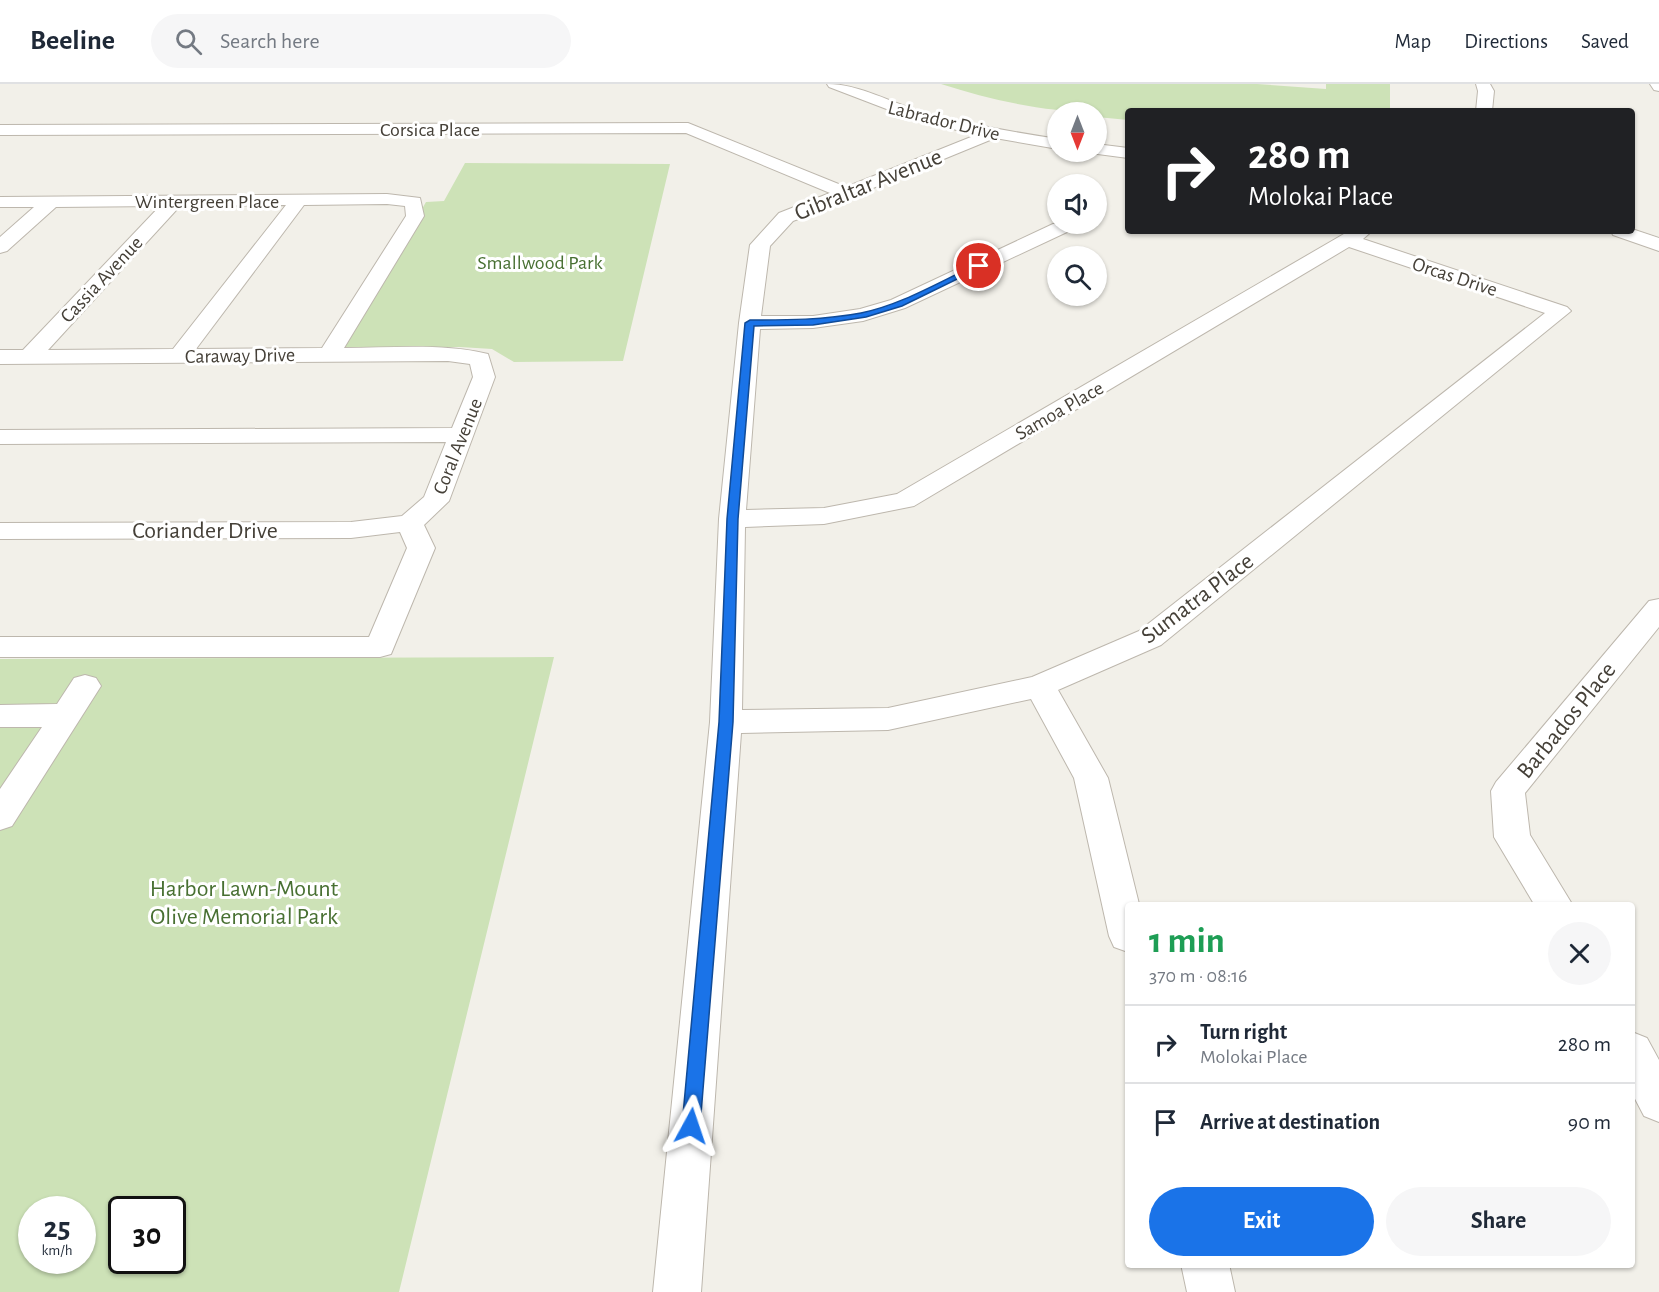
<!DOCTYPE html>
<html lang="en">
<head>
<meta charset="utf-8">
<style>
  :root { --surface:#fff; --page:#f6f6f7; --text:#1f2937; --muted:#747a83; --line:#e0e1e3; --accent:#1a73e8 }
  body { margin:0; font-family:"Alegreya Sans",sans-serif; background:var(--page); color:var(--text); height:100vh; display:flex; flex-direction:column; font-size:22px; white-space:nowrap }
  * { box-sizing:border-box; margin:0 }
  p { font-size:20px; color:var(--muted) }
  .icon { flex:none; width:33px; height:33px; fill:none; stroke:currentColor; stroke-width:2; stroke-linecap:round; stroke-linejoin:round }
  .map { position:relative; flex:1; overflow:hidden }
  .drawer { position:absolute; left:1125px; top:818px; width:510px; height:366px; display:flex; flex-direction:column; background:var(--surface); border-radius:6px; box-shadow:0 2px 4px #0004 }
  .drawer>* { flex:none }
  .hud { position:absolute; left:1125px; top:24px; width:510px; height:126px; border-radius:6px; box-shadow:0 2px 4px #0004; background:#202124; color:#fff; overflow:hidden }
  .needle { width:39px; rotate:180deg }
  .controls { position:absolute; left:1047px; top:18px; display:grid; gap:12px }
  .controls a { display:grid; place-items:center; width:60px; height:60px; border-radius:50%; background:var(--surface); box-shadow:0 2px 4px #0004; font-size:30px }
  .speed { position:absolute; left:18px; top:1112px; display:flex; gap:12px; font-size:30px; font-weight:700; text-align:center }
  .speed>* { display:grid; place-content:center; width:78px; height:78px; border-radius:50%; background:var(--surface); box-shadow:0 2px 4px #0004; line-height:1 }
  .speed small { font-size:15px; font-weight:400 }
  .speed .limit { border:3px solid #111; border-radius:9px; background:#fff; color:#111 }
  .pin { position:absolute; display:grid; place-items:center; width:51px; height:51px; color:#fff; margin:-26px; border:3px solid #fff; border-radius:50%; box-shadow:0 2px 6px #0007 }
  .me { position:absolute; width:66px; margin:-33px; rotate:5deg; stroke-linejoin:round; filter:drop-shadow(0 0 4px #0008) }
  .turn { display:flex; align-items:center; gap:21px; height:126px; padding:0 24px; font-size:27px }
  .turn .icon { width:78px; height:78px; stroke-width:2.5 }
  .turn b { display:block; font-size:42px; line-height:51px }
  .round { display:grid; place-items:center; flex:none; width:63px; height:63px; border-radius:32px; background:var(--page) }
  .headline { display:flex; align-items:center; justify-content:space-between; height:102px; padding:0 24px }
  h1 { font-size:36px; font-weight:700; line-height:45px; color:#1e9e55 }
  .primary-button { display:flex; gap:12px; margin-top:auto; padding:12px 24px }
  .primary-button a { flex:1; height:69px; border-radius:36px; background:var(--accent); color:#fff; font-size:24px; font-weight:700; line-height:69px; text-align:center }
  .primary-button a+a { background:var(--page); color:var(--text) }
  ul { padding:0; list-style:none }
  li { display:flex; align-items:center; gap:18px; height:78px; padding:0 24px; border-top:2px solid var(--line) }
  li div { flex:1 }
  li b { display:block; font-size:22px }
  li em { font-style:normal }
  header { display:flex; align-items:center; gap:36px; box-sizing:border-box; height:84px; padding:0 30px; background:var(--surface); border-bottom:2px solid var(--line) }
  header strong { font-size:28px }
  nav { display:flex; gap:33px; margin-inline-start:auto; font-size:21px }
  .search { width:420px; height:54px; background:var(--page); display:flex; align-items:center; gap:15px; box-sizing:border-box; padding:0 21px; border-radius:33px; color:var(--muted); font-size:22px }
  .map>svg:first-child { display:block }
  .green { fill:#cde2b7; fill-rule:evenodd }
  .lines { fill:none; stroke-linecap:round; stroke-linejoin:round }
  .minor-casing { stroke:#bdb7ad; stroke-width:2 }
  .minor { fill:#fff; fill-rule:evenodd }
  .route { fill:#1a73e8; stroke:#114b97; stroke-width:1.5 }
  .labels { text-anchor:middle; stroke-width:6; stroke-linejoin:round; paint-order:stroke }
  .far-street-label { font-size:20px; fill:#454038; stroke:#fff }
  .far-park-label { font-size:20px; fill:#487032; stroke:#fff }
  .street-label { font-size:24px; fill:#454038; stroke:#fff }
  .park-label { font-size:24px; fill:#487032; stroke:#fff }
</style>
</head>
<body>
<header>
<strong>Beeline</strong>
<div class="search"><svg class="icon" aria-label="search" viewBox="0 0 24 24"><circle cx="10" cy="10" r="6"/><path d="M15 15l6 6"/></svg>Search here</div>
<nav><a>Map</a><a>Directions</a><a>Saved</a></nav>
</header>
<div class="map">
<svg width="1659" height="1208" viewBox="0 0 1659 1208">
  <rect width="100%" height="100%" fill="#f2f0e9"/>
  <path class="green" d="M 941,0 L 1257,0 L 1326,5 L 1326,0 L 1390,0 L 1390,24 L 1387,27 L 1128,27 L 1128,36 L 1097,33 L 1096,28 C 1044,28 991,16 941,0 Z
    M 465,79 L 670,80 L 623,277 L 514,278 L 492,265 L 460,263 L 342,265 L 426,118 L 444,117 Z
    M 554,573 L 399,1208 L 0,1208 L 0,575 ZM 32,1125 L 82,1125 L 82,1176 L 32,1176 ZM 122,1125 L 172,1125 L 172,1176 L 122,1176 Z"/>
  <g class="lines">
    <defs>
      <path id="minor" d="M 827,0 C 860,0 891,19 923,28 C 967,40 1012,48 1058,55 L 1058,65 L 995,54 L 856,111 L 854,114 L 793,137 L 770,162 L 761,232 L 813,232 L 860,225 L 891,216 L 1053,140 L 1067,140 L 1069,144 L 1067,148 L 905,224 L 863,237 L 813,244 L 760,245 L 746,426 L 824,424 L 897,410 L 1349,147 L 1372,147 L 1363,155 L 1567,223 L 1571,227 L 1161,561 L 1058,606 L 1108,694 L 1139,820 L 1128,820 L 1128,868 L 1114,863 L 1109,852 L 1074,694 L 1031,615 L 888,646 L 741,649 L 701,1208 L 653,1208 L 710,638 L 719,435 L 739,239 L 750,161 L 779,129 L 830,109 L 686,49 L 0,51 L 0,41 L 688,39 L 846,103 L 976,51 L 910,34 L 829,3 ZM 1349,163 L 1545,229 L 1139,547 L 1032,593 L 888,624 L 742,626 L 745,443 L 824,440 L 914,422 Z
        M 1476,0 L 1490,0 L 1494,7 L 1492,27 L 1476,27 L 1478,7 Z
        M 1650,0 L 1659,0 L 1659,7 L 1654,6 Z
        M 1096,60 L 1128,64 L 1128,74 L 1090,69 L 1096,68 Z
        M 387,110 L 420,114 L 424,132 L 344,264 C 392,264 442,259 488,270 L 495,293 L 449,417 L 424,441 L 435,464 L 391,570 L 380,573 L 0,573 L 0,553 L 369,553 L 407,464 L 400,448 L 351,454 L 0,455 L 0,439 L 351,438 L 402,432 L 424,413 L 446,358 L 0,360 L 0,346 L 452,344 L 473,293 L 470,280 L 448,277 L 0,280 L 0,266 L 23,266 L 160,122 L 56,123 L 7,167 L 0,169 L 0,153 L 34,123 L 0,123 L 0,113 ZM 387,120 L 405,122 L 406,132 L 322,264 L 196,265 L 304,121 ZM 286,121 L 173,265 L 48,266 L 180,122 Z
        M 1632,145 L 1659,154 L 1659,167 L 1613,151 L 1611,147 L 1632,147 Z
        M 1659,515 L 1659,543 L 1525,709 L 1530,751 L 1572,820 L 1534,820 L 1494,753 L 1491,707 L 1496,698 L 1649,517 Z
        M 85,591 L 96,594 L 101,602 L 12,742 L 0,746 L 0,705 L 42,643 L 0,643 L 0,621 L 57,620 L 74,594 Z
        M 1632,948 L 1647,954 L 1659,976 L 1659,1038 L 1644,1032 L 1632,1009 Z
        M 1181,1180 L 1229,1180 L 1235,1208 L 1187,1208 Z"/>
    </defs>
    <use href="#minor" class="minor-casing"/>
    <use href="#minor" class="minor"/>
  </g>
  <path class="route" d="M 976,181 L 984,182 L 902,222 L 866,233 L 813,241 L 754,242 L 738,435 L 733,638 L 700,1042 L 698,1048 L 691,1051 L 684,1048 L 682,1042 L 719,638 L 727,435 L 745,239 L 750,236 C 787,236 824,236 861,229 C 901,221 939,198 976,181 Z"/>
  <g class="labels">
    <g class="far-street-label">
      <text transform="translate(944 36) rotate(14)" y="7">Labrador Drive</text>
      <text x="430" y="52">Corsica Place</text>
      <text x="207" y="124">Wintergreen Place</text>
      <text transform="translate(1455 192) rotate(18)" y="7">Orcas Drive</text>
      <text transform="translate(101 195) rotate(-47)" y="7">Cassia Avenue</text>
      <text transform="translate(240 271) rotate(-1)" y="7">Caraway Drive</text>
      <text transform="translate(1059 326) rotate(-30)" y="7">Samoa Place</text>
      <text transform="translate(457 362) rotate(-68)" y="7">Coral Avenue</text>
    </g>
    <g class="far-park-label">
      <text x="540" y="185">Smallwood Park</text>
    </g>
    <g class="street-label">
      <text transform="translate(868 100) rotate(-22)" y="8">Gibraltar Avenue</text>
      <text x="205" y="454">Coriander Drive</text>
      <text transform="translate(1197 514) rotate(-37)" y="8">Sumatra Place</text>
      <text transform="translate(1566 636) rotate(-51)" y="8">Barbados Place</text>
    </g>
    <g class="park-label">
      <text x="244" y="812">Harbor Lawn-Mount<tspan x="244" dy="28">Olive Memorial Park</tspan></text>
    </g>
  </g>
</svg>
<div class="controls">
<a><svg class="needle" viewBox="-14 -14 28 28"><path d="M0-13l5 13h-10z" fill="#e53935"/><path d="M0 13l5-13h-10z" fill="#747a83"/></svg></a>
<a><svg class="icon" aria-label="sound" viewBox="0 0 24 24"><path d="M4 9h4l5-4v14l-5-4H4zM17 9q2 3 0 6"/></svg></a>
<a><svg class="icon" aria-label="search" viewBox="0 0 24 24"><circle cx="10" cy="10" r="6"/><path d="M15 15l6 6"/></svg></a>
</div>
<div class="speed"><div>25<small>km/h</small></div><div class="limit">30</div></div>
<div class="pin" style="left:979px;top:182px;background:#d93025"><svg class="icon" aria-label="arrive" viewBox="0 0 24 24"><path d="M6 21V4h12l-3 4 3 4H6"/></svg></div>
<svg class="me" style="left:691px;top:1042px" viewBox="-20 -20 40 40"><path d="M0-17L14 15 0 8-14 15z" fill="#1a73e8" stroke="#fff" stroke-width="4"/></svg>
<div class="hud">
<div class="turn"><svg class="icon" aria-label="right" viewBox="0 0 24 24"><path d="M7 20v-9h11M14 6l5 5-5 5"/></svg><div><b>280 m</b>Molokai Place</div></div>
</div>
<section class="drawer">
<div class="headline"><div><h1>1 min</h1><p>370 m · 08:16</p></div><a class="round"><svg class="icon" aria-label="close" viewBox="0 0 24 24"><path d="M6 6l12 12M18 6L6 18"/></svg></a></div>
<ul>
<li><svg class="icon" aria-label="right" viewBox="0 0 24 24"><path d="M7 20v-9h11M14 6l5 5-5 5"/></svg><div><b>Turn right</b><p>Molokai Place</p></div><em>280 m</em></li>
<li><svg class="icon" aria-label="arrive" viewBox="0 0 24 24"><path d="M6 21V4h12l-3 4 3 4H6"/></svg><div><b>Arrive at destination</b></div><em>90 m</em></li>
</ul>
<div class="primary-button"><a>Exit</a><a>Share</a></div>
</section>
</div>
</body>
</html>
